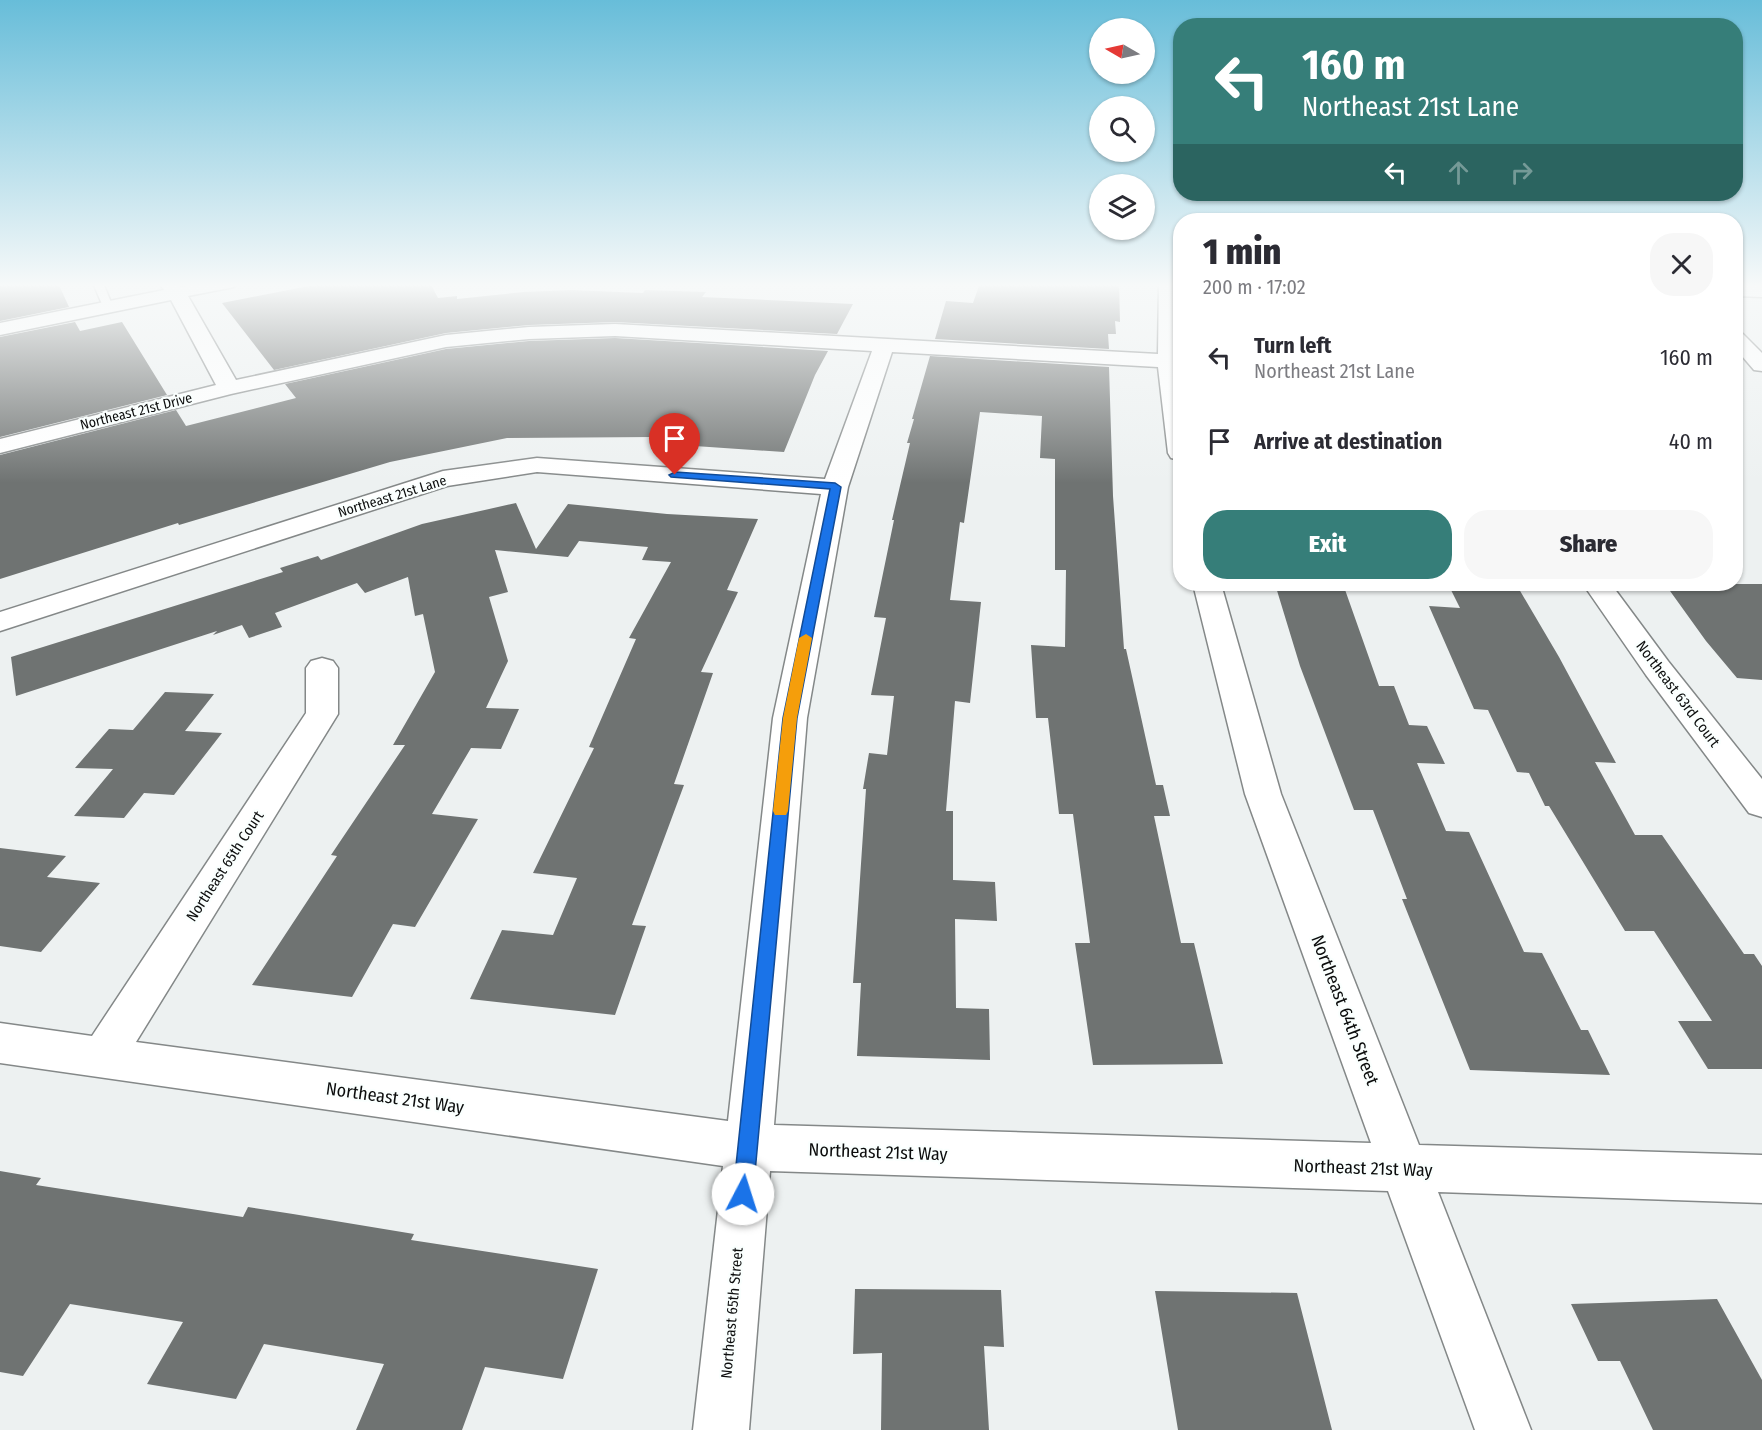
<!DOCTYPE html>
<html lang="en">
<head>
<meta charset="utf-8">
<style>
  :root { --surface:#fff; --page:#f7f7f7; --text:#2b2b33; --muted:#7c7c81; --accent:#367e79 }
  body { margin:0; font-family:"Fira Sans Condensed",sans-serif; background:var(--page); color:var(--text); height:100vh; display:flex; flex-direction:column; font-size:22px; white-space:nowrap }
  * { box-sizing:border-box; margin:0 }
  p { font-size:20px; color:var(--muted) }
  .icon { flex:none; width:33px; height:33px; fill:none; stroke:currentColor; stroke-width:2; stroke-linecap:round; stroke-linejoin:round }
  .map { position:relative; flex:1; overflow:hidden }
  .details { position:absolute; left:1173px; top:213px; width:570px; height:378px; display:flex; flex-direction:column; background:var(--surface); border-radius:24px; box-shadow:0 2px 4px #0004 }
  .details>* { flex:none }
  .banner { position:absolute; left:1173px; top:18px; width:570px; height:183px; border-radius:24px; box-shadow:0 2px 4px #0004; background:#367e79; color:#fff; overflow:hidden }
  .needle { width:39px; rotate:279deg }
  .controls { position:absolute; left:1089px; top:18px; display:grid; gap:12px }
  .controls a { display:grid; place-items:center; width:66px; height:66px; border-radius:50%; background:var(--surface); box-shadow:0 2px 4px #0004; font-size:30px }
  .pin { position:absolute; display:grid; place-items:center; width:51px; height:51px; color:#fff; margin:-62px -26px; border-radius:50% 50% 50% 0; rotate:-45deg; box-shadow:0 0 6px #0007 }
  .pin .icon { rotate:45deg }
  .me { position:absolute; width:66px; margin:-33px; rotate:5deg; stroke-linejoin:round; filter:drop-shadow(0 0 4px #0008) }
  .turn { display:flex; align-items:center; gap:21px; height:126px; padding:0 30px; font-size:27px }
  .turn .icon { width:78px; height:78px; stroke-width:2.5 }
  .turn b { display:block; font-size:42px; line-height:51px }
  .lanes { display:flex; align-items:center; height:57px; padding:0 30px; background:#0003; justify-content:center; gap:30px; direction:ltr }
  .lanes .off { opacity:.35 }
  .round { display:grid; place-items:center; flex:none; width:63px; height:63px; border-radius:24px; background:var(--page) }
  .summary { display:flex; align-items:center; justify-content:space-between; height:102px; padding:0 30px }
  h1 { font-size:36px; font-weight:800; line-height:45px }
  .cta { display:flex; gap:12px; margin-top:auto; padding:12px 30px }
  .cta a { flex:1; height:69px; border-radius:24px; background:var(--accent); color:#fff; font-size:24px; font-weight:800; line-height:69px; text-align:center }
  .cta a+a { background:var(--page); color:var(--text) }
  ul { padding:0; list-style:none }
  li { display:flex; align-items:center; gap:18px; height:84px; padding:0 30px }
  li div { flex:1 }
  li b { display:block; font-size:22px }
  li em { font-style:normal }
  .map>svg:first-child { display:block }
  .building { fill:#6f7372 }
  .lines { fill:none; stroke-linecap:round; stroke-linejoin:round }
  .service-casing { stroke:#848888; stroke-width:3 }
  .minor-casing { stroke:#848888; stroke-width:3 }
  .service { fill:#fff; fill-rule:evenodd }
  .minor { fill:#fff; fill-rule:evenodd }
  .route { fill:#1a73e8; stroke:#114b97; stroke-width:1.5 }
  .slow { fill:#f59e0b }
  .labels { text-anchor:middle; stroke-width:4.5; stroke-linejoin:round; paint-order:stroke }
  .far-street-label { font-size:14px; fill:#0c0d0d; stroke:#fafffe }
  .street-label { font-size:15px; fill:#0c0d0d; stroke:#fafffe }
  .near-street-label { font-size:18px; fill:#0c0d0d; stroke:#fafffe }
</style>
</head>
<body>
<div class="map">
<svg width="1762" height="1430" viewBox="0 0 1762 1430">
  <rect width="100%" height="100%" fill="#edf1f1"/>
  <path class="building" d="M 0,283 L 58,283 L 69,307 L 0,321 Z
    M 324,283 L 430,283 L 438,298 L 457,296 L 457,299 L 523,292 L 571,290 L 643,293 L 645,290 L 706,292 L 702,297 L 853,304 L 837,334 L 615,322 L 529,325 L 446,333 L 274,370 L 222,303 Z
    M 980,283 L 1119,283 L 1120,322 L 1115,321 L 1116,334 L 1108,334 L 1109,349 L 935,339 L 946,301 L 973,303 Z
    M 75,322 L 80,331 L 122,322 L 167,395 L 0,437 L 0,337 Z
    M 615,338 L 828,351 L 815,375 L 784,452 L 651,443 L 654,437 L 507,438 L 390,462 L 179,525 L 178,523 L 0,579 L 0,455 L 176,410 L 186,426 L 296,398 L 285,384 L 446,349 L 529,341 Z
    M 930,356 L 1109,367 L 1113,496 L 1124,649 L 1126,649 L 1156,785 L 1163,785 L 1170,816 L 1154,816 L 1181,943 L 1194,943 L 1223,1064 L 1093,1065 L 1075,943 L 1090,943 L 1073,814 L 1059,814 L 1048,718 L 1036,718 L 1031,645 L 1065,647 L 1066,570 L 1055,570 L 1055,459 L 1040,458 L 1042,416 L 980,412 L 964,523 L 960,522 L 950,600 L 981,602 L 970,703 L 955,701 L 946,811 L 953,811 L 953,880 L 995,882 L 997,921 L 955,919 L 956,1008 L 989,1009 L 990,1060 L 857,1056 L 861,983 L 853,983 L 866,789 L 863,789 L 869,753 L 887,755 L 894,696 L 871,695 L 886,618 L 874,617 L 894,520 L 892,520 L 910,443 L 907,443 L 914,419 L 912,419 Z
    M 516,503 L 536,549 L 568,504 L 667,514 L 758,519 L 727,590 L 738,592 L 701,672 L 713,673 L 674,784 L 684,785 L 632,925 L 646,926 L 615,1015 L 470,999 L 502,930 L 553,935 L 577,878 L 533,873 L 594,748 L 589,747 L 636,639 L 629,638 L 671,562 L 642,560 L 648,547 L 579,541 L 568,557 L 495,550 L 508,592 L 489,597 L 508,661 L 486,708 L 519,709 L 501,749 L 471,748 L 432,814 L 478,819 L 415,927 L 393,924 L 352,997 L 252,985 L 337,856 L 331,855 L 405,745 L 393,745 L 435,672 L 423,614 L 415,616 L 408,577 L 365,593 L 357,583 L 275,613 L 282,627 L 249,638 L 242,625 L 213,635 L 217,631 L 16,696 L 11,657 L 283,572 L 280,568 L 318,556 L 321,560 L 422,524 Z
    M 1275,584 L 1343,584 L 1379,686 L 1394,686 L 1409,725 L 1427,726 L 1445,764 L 1417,763 L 1446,831 L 1469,832 L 1524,952 L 1542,953 L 1581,1030 L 1588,1030 L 1610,1075 L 1470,1070 L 1402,899 L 1407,899 L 1373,810 L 1354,810 L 1300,666 Z
    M 1448,584 L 1516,584 L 1559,657 L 1616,763 L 1595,762 L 1635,835 L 1662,835 L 1744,954 L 1754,954 L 1762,966 L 1762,1069 L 1708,1069 L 1678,1021 L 1712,1021 L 1654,931 L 1625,931 L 1549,806 L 1545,806 L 1529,773 L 1517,772 L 1488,710 L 1474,709 L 1429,606 L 1460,608 Z
    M 1665,584 L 1762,584 L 1762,680 L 1737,678 L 1706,641 Z
    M 165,692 L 214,694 L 185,731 L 222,733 L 174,795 L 144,793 L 124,818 L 74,816 L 113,769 L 75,768 L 109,729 L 133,730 Z
    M 0,848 L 66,856 L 47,877 L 100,883 L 41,952 L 0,946 Z
    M 0,1171 L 41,1178 L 36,1185 L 243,1217 L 248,1207 L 293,1214 L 414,1234 L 411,1240 L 598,1269 L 563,1379 L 485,1367 L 462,1430 L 356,1430 L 384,1364 L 264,1344 L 236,1399 L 147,1384 L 183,1322 L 70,1304 L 23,1376 L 0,1372 Z
    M 855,1289 L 1001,1290 L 1004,1347 L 984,1346 L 989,1430 L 881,1430 L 882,1353 L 853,1354 Z
    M 1155,1291 L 1297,1293 L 1332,1430 L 1178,1430 Z
    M 1717,1299 L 1762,1380 L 1762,1430 L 1653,1430 L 1620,1361 L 1598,1361 L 1571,1304 Z"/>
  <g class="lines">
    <defs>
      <path id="service" d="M 93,283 L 103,283 L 113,307 L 112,309 L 104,309 Z"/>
      <path id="minor" d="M 159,283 L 178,283 L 181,287 L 199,283 L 236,283 L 234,287 L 188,296 L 236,380 L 446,335 L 529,327 L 615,324 L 1158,354 L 1159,283 L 1177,283 L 1180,374 L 1180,460 L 1171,458 L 1168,453 L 1158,367 L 892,352 L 848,487 L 807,718 L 774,1125 L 1371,1143 L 1245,794 L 1193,584 L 1221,584 L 1281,794 L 1419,1145 L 1762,1155 L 1762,1203 L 1438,1192 L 1531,1430 L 1475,1430 L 1388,1191 L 770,1171 L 749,1430 L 693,1430 L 723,1166 L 0,1063 L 0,1023 L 92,1036 L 306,713 L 306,668 L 311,661 L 322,658 L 333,661 L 338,668 L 338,714 L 136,1042 L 728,1121 L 773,718 L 821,494 L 537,472 L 447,486 L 0,631 L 0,612 L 443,471 L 537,458 L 825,479 L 872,351 L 615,336 L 529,339 L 446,347 L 231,394 L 0,453 L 0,439 L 216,385 L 171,300 L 0,335 L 0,323 L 164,290 Z
        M 1736,284 L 1762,285 L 1762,297 L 1736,296 Z
        M 1736,332 L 1743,334 L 1762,353 L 1762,371 L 1754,370 L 1736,349 Z
        M 1583,584 L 1611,584 L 1668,661 L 1762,779 L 1762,817 L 1749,813 L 1646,675 Z"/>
    </defs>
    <use href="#service" class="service-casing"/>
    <use href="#minor" class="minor-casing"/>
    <use href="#service" class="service"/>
    <use href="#minor" class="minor"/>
  </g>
  <linearGradient id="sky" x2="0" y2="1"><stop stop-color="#67bdd9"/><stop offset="0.59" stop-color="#f7f9f9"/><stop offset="1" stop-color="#f7f9f9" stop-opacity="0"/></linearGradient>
  <rect width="1762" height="483" fill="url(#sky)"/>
  <path class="route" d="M 675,472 L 835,483 L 841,487 L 797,718 L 753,1194 L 750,1201 L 743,1204 L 736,1201 L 733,1194 L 783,718 L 830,489 L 671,477 L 669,475 Z"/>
  <path class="slow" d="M 806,634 L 812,638 L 797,718 L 788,811 L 786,815 L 775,815 L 773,811 L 783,718 L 799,638 Z"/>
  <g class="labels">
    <g class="far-street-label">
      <text transform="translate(136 411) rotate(-14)" y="5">Northeast 21st Drive</text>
      <text transform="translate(392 496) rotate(-17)" y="5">Northeast 21st Lane</text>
    </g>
    <g class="street-label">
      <text transform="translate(1678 694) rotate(53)" y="5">Northeast 63rd Court</text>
      <text transform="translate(225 866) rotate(-57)" y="5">Northeast 65th Court</text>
      <text transform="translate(732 1313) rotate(-85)" y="5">Northeast 65th Street</text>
    </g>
    <g class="near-street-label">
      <text transform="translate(1345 1010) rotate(69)" y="6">Northeast 64th Street</text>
      <text transform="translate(395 1098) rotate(8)" y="6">Northeast 21st Way</text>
      <text transform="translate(878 1152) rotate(2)" y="6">Northeast 21st Way</text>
      <text transform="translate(1363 1168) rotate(2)" y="6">Northeast 21st Way</text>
    </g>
  </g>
</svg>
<div class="controls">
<a><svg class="needle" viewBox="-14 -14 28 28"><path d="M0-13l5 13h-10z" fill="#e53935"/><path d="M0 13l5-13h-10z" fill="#7c7c81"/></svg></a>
<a><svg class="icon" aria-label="search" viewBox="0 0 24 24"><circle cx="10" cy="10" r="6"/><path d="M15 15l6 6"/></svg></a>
<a><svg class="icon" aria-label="layers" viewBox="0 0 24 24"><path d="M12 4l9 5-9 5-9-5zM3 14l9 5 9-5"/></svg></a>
</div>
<div class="pin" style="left:675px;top:475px;background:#d93025"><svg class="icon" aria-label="arrive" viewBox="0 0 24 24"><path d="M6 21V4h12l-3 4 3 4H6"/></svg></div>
<svg class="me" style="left:743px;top:1194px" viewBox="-20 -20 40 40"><circle r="19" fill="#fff"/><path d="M0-13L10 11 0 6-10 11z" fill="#1a73e8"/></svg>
<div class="banner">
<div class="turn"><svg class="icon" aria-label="left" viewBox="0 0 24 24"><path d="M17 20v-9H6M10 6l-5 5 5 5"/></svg><div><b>160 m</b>Northeast 21st Lane</div></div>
<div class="lanes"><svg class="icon" aria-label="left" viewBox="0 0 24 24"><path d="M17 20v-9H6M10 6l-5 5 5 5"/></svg><svg class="icon off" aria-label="ahead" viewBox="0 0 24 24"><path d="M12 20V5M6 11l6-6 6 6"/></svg><svg class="icon off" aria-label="right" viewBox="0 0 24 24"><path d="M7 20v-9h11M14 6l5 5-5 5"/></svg></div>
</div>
<section class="details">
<div class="summary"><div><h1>1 min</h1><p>200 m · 17:02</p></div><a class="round"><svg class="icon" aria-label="close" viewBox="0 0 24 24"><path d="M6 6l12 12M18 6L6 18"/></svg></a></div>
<ul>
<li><svg class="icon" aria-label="left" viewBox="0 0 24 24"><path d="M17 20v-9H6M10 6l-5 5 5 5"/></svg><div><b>Turn left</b><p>Northeast 21st Lane</p></div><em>160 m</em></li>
<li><svg class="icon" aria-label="arrive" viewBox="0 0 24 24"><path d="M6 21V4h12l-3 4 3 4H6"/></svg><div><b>Arrive at destination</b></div><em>40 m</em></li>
</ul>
<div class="cta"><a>Exit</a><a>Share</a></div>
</section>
</div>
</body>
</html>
